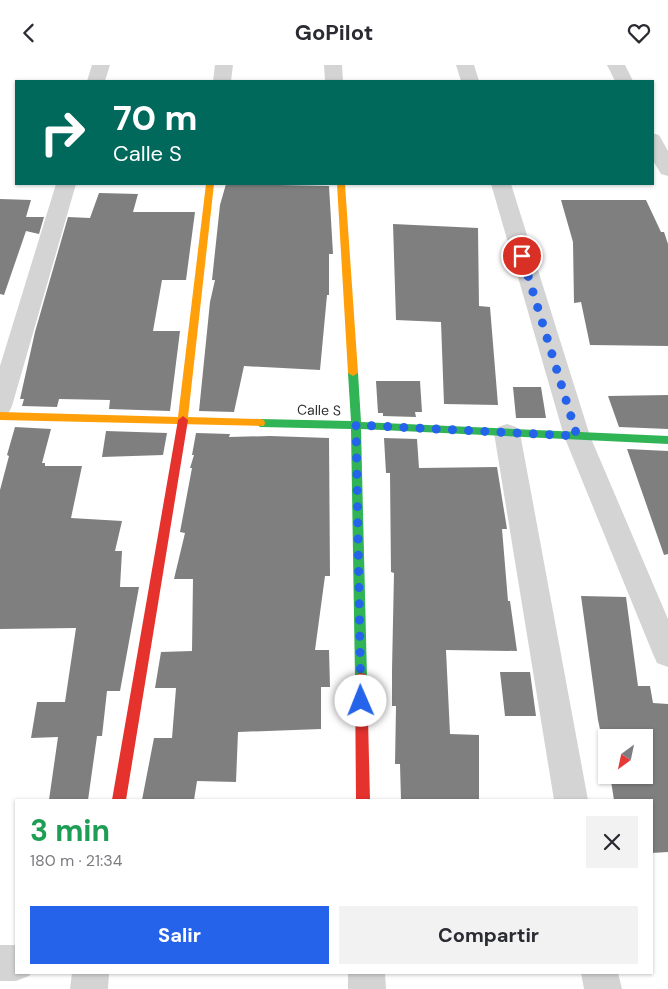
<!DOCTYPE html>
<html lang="es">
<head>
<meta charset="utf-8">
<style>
  :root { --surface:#fff; --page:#f2f2f3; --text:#2b2b33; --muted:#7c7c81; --accent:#2563eb }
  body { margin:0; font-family:"DM Sans",sans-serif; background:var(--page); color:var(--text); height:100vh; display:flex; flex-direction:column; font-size:19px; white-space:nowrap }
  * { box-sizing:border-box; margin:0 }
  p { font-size:16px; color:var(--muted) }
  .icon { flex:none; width:28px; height:28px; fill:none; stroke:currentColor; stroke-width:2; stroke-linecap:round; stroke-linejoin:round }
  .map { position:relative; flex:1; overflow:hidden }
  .side { position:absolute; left:15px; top:734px; width:638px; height:175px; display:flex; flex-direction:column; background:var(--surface); border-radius:0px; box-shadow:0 1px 4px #0004 }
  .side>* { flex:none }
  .hud { position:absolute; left:15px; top:15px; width:639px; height:105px; border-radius:0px; box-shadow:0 1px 4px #0004; background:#00695c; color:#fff; overflow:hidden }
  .needle { width:32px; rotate:213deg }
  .fabs { position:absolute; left:598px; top:664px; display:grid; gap:10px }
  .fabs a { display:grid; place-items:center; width:55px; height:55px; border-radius:0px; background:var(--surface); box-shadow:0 1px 4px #0004; font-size:25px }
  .pin { position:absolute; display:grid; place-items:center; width:42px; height:42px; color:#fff; margin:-21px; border:2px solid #fff; border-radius:50%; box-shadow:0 1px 5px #0007 }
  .me { position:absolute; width:55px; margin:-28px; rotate:359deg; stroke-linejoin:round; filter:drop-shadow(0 0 4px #0008) }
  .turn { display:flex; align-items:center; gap:18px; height:105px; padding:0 15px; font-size:22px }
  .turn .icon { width:65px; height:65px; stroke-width:2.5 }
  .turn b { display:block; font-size:35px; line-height:42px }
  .round { display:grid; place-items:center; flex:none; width:52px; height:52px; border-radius:0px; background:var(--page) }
  .overview { display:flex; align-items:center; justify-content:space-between; height:85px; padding:0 15px }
  h1 { font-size:30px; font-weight:700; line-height:38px; color:#1e9e55 }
  .primary-button { display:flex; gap:10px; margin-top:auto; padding:10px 15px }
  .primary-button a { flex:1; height:58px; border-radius:0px; background:var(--accent); color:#fff; font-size:20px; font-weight:700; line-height:58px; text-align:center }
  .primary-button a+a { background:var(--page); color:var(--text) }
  header { display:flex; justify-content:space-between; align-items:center; height:65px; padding:0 15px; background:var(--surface); font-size:22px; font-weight:700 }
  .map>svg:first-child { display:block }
  .building { fill:#7f7f7f }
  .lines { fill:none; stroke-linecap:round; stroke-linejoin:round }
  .street { fill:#d4d4d4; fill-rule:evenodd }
  .fast { fill:#30b455; fill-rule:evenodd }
  .slow { fill:#ff9f0a; fill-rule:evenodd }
  .jam { fill:#e5322d; fill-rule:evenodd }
  .route { stroke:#2563eb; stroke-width:9; stroke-dasharray:0 16.2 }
  .labels { text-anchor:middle; stroke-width:5; stroke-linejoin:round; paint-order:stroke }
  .street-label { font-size:14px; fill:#2f2f2f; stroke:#fff }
</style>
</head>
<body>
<header><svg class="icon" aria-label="back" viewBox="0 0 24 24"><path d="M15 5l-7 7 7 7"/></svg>GoPilot<svg class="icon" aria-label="heart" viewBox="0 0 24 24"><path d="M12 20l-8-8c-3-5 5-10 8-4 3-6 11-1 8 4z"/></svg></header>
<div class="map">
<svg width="668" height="924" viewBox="0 0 668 924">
  <rect width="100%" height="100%" fill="#fff"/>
  <path class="building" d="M 226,119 L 329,121 L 333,189 L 329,189 L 329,230 L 327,230 L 320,305 L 244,301 L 234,347 L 199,346 L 210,237 L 215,215 L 212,215 L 220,140 Z
    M 99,128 L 138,129 L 133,147 L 195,147 L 186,215 L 162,215 L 153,266 L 180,266 L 170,346 L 109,344 L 110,335 L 59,334 L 57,342 L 22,341 L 24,334 L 20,334 L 35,267 L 68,152 L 90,153 Z
    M 0,134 L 31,135 L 26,152 L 44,152 L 39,169 L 26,166 L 4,230 L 0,229 Z
    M 561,135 L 646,135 L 661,167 L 664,167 L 668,179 L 668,281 L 590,280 L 581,237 L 574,238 L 573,177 Z
    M 393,159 L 478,163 L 479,241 L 490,242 L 498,340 L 444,339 L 441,257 L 396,255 Z
    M 376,316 L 420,316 L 422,347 L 415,347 L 416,352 L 383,351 L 383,348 L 378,348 Z
    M 513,322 L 541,322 L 546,353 L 516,353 Z
    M 668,330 L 668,364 L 619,362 L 608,331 Z
    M 15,362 L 51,364 L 42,398 L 45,398 L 45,401 L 82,401 L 71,453 L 122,456 L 115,486 L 122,486 L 120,522 L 139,522 L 120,626 L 107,626 L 102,671 L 97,671 L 88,735 L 49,735 L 58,672 L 31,673 L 37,637 L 65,637 L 76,563 L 0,564 L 0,425 L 9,391 L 7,390 Z
    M 106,366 L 167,368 L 163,390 L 102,392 Z
    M 196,368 L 230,369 L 229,372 L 270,371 L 329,373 L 330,511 L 325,511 L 315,585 L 329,585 L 330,622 L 321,622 L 321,664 L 238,667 L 236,717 L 197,716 L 194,735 L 142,735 L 154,673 L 172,673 L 176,623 L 155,623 L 161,587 L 192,586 L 193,514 L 174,514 L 185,468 L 180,467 L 192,403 L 190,403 L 194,390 L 192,390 Z
    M 384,373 L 417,374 L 419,403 L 497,402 L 507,464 L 502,464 L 508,536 L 510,536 L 517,586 L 446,585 L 450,669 L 479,670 L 479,735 L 401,735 L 400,699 L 395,699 L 396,641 L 392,641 L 392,605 L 394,508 L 391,507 L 390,408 L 386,408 Z
    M 627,384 L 668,386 L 668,489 L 664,490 Z
    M 581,531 L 626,532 L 638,621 L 650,621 L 653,638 L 668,639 L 668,787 L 651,788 L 651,735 L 614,735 L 610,710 L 644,710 L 644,672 L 606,672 L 606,692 L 598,655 Z
    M 500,607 L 530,607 L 536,651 L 505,651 Z"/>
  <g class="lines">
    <path class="street" d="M 92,0 L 110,0 L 105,16 L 87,16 Z
      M 215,0 L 233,0 L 231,16 L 213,16 Z
      M 324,0 L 342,0 L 343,16 L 325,16 Z
      M 456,0 L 474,0 L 479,16 L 461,16 Z
      M 607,0 L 625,0 L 633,16 L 615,16 Z
      M 652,68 L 659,70 L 668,86 L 668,111 L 661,109 L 652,94 Z
      M 56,119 L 76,119 L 12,341 L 9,347 L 0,350 L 0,301 Z
      M 491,119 L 511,119 L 590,371 L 668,554 L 668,602 L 657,598 L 653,589 L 564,371 Z
      M 507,359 L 516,362 L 520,368 L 588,735 L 554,735 L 494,368 L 498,362 Z
      M 0,880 L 16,880 L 16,908 L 31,908 L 29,911 L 16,916 L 0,916 Z
      M 72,908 L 109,908 L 108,924 L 70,924 Z
      M 348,908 L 385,908 L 386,924 L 348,924 Z
      M 581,908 L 618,908 L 622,924 L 584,924 Z"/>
    <path class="fast" d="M 353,305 L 358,308 L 361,357 L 668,371 L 668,379 L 361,364 L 367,613 L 365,617 L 361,618 L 357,617 L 355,613 L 351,364 L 260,362 L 255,358 L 260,354 L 351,356 L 348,308 Z"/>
    <path class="slow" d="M 206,119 L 214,119 L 188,352 L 260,354 L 264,355 L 265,358 L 264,361 L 0,355 L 0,347 L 178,352 Z
      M 337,119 L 345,119 L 358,308 L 353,311 L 348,308 Z"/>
    <path class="jam" d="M 183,351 L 188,355 L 126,735 L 112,735 L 178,355 Z
      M 361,608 L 365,609 L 367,613 L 370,735 L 356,735 L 355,613 L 357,609 Z"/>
  </g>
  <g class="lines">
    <path class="route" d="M 361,636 L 356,360 L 577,371 L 522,191"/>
  </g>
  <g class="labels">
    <g class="street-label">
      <text transform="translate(319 345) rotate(1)" y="5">Calle S</text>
    </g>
  </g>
</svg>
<div class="fabs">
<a><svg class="needle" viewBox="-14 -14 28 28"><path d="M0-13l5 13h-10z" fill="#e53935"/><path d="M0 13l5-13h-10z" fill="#7c7c81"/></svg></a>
</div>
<div class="pin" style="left:522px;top:191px;background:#d93025"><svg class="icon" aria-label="arrive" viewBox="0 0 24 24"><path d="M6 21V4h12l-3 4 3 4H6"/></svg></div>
<svg class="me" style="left:361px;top:636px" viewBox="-20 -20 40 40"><circle r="19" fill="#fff"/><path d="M0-13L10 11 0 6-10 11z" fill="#2563eb"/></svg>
<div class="hud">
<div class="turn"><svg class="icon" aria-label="right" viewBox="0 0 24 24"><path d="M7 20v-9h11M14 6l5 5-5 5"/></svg><div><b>70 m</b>Calle S</div></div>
</div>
<section class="side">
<div class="overview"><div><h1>3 min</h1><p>180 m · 21:34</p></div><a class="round"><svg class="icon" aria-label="close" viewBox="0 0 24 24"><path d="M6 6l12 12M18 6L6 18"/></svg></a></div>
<div class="primary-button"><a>Salir</a><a>Compartir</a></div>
</section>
</div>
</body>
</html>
